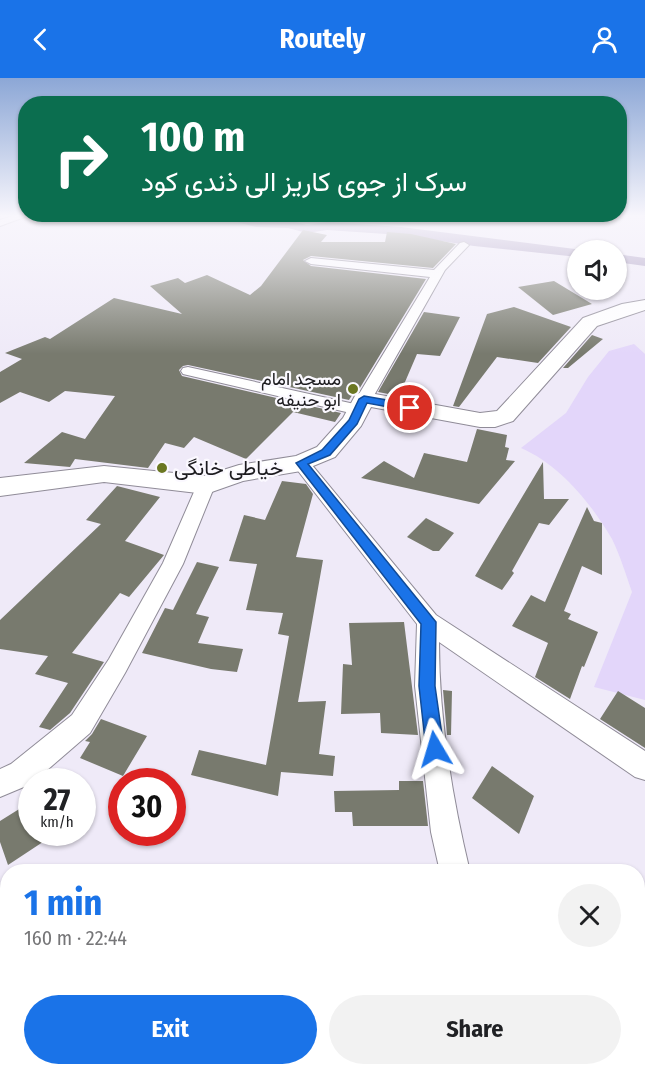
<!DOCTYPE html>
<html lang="en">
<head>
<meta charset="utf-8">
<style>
  :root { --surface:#fff; --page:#f2f2f2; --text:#202124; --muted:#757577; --accent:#1a73e8 }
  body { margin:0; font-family:"Fira Sans Condensed",Vazirmatn,sans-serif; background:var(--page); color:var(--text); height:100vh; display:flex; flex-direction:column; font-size:22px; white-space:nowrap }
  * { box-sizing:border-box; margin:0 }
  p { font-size:20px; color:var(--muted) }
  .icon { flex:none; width:33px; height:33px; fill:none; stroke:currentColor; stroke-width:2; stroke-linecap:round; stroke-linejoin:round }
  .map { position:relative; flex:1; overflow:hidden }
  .sheet { position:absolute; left:0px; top:786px; width:645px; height:212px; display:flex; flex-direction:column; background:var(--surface); border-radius:24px 24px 0 0; box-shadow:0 2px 4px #0004 }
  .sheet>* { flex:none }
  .guide { position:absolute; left:18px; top:18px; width:609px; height:126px; border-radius:24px; box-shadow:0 2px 4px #0004; background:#0b6e4f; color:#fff; overflow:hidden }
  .controls { position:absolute; left:567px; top:162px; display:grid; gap:12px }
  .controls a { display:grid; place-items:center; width:60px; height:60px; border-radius:50%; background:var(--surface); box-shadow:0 2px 4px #0004; font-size:30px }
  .speed { position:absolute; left:18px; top:690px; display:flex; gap:12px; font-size:30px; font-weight:700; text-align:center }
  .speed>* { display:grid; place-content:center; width:78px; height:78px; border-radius:50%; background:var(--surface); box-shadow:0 2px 4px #0004; line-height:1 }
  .speed small { font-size:15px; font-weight:400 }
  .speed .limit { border:9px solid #d22; background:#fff; color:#111 }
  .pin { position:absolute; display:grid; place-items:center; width:51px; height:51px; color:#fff; margin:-26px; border:3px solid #fff; border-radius:50%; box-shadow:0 2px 6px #0007 }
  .me { position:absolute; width:66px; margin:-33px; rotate:353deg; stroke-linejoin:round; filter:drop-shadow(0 0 4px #0008) }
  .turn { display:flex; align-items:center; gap:21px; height:126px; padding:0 24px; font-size:27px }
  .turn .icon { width:78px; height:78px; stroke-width:2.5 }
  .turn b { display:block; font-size:42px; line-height:51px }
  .round { display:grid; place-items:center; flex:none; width:63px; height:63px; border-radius:32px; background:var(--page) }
  .headline { display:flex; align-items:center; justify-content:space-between; height:102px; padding:0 24px }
  h1 { font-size:36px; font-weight:700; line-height:45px; color:var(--accent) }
  .button { display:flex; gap:12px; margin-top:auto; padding:12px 24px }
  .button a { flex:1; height:69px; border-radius:36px; background:var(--accent); color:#fff; font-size:24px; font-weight:700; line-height:69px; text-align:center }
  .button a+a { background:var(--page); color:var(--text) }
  header { display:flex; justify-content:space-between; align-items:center; height:78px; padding:0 24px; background:var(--accent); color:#fff; font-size:27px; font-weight:700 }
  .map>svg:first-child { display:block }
  .green { fill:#e3d6fa }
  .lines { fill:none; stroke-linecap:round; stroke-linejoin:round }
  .canal { fill:#a293bb; fill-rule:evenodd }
  .building { fill:#787a6e }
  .street-casing { stroke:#908c98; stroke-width:2 }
  .secondary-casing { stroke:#908c98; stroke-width:2 }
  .street { fill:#fff; fill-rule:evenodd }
  .secondary { fill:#fff; fill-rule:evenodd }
  .route { fill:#1a73e8; stroke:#114b97; stroke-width:1.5 }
  .poi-dot { fill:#6b7722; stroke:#fbf9ff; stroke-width:2 }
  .labels { text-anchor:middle; stroke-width:4.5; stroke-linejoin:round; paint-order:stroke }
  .far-poi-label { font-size:18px; fill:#1c1b1f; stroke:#fbf9ff; text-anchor:end }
  .poi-label { font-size:21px; fill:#1c1b1f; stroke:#fbf9ff; text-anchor:start }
</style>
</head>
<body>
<header><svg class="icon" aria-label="back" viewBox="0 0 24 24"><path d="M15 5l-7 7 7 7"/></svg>Routely<svg class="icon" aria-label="person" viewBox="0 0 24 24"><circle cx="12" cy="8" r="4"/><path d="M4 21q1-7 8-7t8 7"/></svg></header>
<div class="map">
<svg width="645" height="997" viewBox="0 0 645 997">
  <rect width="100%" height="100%" fill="#efeaf8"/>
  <path class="green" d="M 634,266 L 645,276 L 645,622 L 594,609 L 632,514 C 626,497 620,477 612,461 C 591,425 560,387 521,370 L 566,335 L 588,299 L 609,273 Z"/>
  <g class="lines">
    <path class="canal" d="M 215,137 L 235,137 L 256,141 L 288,142 L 307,147 L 327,144 L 401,149 L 583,172 L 578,172 L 578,179 L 474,168 L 401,157 L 327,152 L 307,155 L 288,150 L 256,149 L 217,139 Z
      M 616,176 L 645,180 L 645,188 L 616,184 Z"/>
  </g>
  <path class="building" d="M 303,152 L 327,157 L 321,164 L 385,164 L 387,154 L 411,156 L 456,166 L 433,190 L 311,178 L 303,182 L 311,188 L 426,201 L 358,313 L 354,314 L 349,322 L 188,287 L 183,288 L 179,292 L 182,298 L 341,335 L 335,344 L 293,334 L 246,381 L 194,359 L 184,370 L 165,365 L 148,390 L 75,381 L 70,389 L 24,385 L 62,354 L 85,361 L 115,318 L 65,313 L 49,324 L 20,314 L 0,325 L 0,294 L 22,281 L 5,275 L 45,259 L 50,261 L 114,220 L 182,236 L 150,208 L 178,200 L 185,205 L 207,197 L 250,217 L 261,208 Z
    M 554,203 L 592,226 L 553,237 L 518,209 Z
    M 514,229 L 571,249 L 538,285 L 497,279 L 459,329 L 453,328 L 487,236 Z
    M 424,234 L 460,239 L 440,278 L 417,276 L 399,318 L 378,314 Z
    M 592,257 L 603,261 L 568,290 L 563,290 Z
    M 477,351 L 507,357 L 505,369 L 509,370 L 506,382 L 515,383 L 479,426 L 361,400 L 384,383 L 414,400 L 424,375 L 467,384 Z
    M 543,384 L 544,421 L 569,421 L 549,447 L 539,445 L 512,493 L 514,495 L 502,512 L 475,498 Z
    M 282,403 L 306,406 L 313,416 L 296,479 L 323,482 L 298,624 L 326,623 L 319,676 L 335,678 L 333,698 L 281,694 L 278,718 L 191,697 L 199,672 L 266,687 L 289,558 L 278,556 L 283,535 L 246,532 L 257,486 L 229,483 L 244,437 L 265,442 Z
    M 117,408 L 160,419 L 125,463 L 164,477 L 129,519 L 120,515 L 72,575 L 104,584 L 70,635 L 50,652 L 39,649 L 68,605 L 35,596 L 48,578 L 0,571 L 0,542 L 101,446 L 86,442 Z
    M 587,429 L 594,443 L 602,445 L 602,497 L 582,488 L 564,533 L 571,536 L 568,541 L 598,554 L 584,589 L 582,588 L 570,621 L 535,599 L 548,565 L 512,548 L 531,517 L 545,524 Z
    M 426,440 L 454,455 L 439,473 L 433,473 L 407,459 Z
    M 197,484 L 219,489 L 196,536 L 209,539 L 198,565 L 243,571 L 237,594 L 211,591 L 142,575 L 165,530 L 173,532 Z
    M 404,544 L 418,657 L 381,655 L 380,635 L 341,636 L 343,586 L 352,587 L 349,545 Z
    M 443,612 L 452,613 L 451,657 L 447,657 Z
    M 618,613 L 645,630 L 645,670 L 600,641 Z
    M 101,641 L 147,658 L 123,698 L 80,680 L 90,664 L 85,663 L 92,656 Z
    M 492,688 L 534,718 L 519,756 L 472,720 Z
    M 399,703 L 423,703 L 428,748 L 353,748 L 352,734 L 335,734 L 334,713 L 399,712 Z
    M 32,723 L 32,754 L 58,754 L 8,787 L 0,764 L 0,743 Z"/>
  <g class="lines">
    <defs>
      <path id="street" d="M 16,137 L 30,137 L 0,148 L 0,142 Z
        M 464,164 L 469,167 L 445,192 L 372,321 L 369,324 L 359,324 L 356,321 L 430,199 L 311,186 L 305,183 L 311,180 L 434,192 L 460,165 Z
        M 188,289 L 359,327 L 367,332 L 359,337 L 183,296 L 181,293 L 183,290 Z
        M 301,379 L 307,381 L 436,537 L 645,673 L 645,702 L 635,699 L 439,564 C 439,640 452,719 470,794 L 440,794 L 431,754 L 415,608 L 417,546 L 295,389 L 292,385 L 295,381 Z
        M 206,401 L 212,403 L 215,407 L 183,486 L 125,595 L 90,655 L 31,706 L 0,719 L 0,691 L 11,686 L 72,637 L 109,581 L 163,485 L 197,407 L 200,403 Z
        M 483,990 L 519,990 L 521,997 L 485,997 Z"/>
      <path id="secondary" d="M 645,222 L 645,232 L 597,248 L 513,343 L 495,349 L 480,349 L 371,329 L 361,348 L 335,379 L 301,393 L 243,403 L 206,416 L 104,404 L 0,418 L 0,400 L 104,388 L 204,398 L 239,387 L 296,378 L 317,369 L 343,340 L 356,316 L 364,314 L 480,335 L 497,333 L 583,240 L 622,226 Z"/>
    </defs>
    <use href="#street" class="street-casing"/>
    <use href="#secondary" class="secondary-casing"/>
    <use href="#street" class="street"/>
    <use href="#secondary" class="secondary"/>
  </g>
  <linearGradient id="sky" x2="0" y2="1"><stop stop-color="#8ca7d6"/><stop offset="0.5" stop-color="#f8f6fc"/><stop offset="1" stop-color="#f8f6fc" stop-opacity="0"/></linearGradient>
  <rect width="645" height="276" fill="url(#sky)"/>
  <path class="route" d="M 364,318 L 410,326 L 415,330 L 410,333 L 367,325 L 357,346 L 330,377 L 308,386 L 436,544 L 435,608 L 444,671 L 441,677 L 435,679 L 429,677 L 426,671 L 419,608 L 421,546 L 296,385 L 322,372 L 349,342 L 359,321 Z"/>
  <g class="poi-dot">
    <circle cx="353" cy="311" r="6"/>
    <circle cx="162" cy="390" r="6"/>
  </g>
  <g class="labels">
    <g class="far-poi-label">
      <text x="341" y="307">مسجد امام<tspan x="341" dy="21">ابو حنیفه</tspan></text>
    </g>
    <g class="poi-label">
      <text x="174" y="397">خیاطی خانگی</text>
    </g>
  </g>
</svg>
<div class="controls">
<a><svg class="icon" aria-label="sound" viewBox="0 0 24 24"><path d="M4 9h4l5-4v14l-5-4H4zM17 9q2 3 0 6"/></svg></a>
</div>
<div class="speed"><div>27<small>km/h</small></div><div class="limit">30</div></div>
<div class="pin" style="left:410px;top:330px;background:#d93025"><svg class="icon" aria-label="arrive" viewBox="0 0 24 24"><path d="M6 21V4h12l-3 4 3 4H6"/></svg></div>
<svg class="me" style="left:435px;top:671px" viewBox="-20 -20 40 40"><path d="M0-17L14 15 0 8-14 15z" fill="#1a73e8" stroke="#fff" stroke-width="4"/></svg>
<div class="guide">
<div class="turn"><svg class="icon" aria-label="right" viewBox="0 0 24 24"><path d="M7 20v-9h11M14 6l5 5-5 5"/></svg><div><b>100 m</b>سرک از جوی کاریز الی ذندی کود</div></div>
</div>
<section class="sheet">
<div class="headline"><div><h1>1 min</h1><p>160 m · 22:44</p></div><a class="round"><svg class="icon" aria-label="close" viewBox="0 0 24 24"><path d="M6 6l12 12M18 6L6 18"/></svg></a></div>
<div class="button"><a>Exit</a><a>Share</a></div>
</section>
</div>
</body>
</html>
